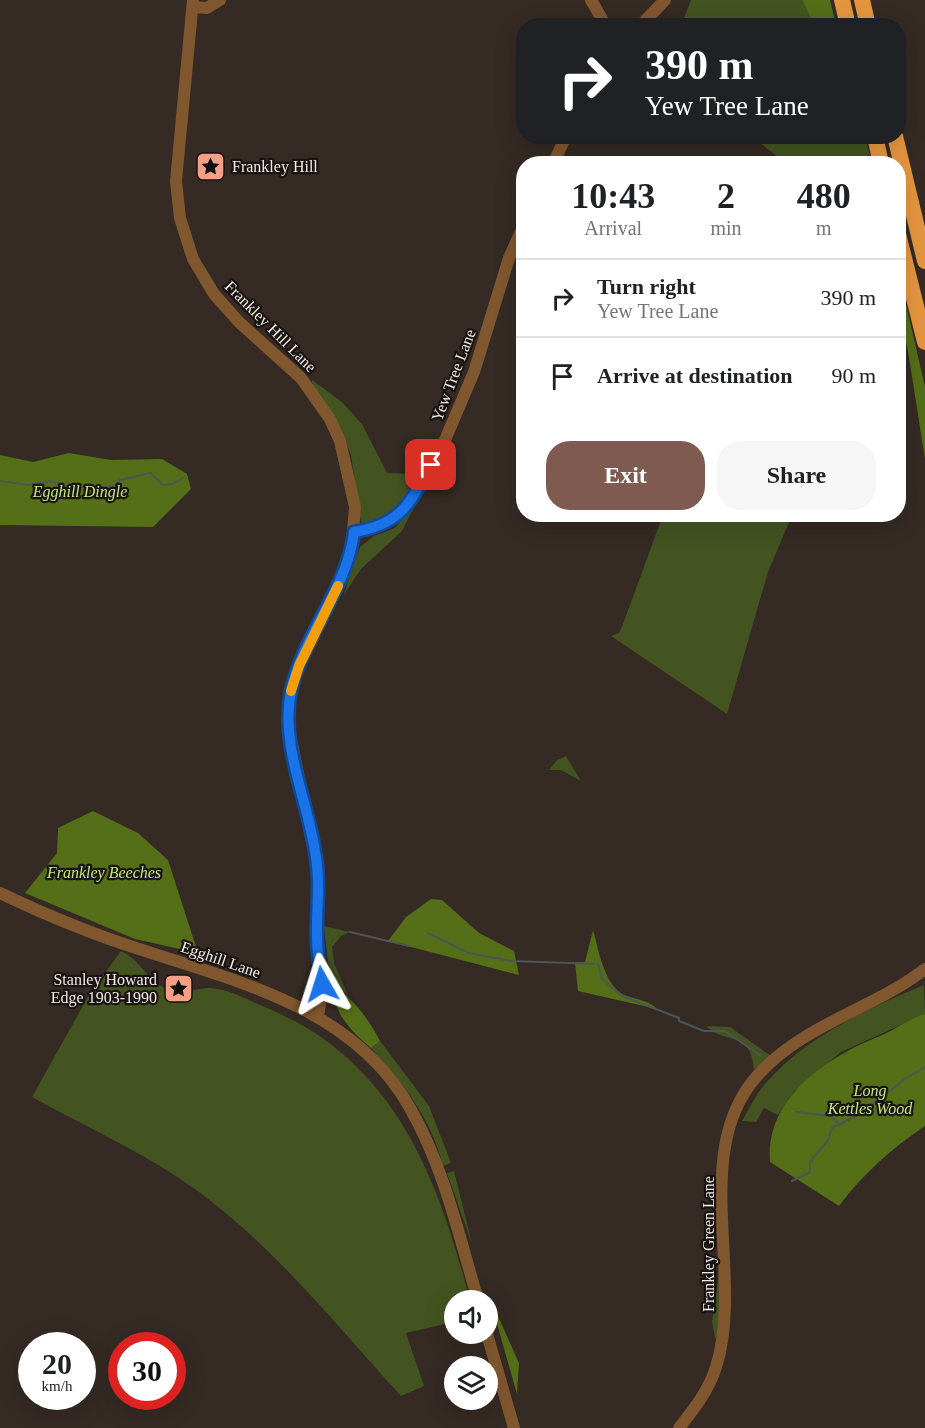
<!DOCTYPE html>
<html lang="en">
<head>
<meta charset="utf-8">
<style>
  :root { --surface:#fff; --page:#f6f6f6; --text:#202124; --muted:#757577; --line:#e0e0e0; --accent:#7f5a50 }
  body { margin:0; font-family:Georgia,serif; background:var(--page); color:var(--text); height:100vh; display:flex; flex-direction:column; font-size:22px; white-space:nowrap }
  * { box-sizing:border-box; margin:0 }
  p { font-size:20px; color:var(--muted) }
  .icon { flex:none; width:33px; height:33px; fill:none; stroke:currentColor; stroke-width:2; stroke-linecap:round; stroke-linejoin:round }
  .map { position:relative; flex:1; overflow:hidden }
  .side { position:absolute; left:516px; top:156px; width:390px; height:366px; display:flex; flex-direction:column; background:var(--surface); border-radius:24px; box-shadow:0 6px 24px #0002 }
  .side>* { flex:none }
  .top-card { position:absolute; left:516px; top:18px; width:390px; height:126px; border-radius:24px; box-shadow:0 6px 24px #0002; background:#202124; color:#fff; overflow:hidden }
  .buttons { position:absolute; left:444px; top:1290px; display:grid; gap:12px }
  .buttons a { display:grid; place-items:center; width:54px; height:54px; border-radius:50%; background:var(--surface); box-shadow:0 6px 24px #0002; font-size:30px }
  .speed { position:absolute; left:18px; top:1332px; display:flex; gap:12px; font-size:30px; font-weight:700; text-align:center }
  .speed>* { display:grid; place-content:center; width:78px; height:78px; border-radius:50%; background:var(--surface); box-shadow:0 6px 24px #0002; line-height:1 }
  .speed small { font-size:15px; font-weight:400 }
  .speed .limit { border:9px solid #d22; background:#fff; color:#111 }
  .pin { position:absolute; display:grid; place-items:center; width:51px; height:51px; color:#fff; margin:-26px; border-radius:12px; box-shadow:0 3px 9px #0006 }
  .me { position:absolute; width:66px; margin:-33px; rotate:354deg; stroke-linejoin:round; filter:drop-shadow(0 0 4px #0008) }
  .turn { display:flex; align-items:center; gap:21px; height:126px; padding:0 30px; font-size:27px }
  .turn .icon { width:78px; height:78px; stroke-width:2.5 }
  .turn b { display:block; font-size:42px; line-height:51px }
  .eta { display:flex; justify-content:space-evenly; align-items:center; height:102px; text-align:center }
  .eta b { font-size:36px; font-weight:700; line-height:42px }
  .cta { display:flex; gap:12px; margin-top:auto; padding:12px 30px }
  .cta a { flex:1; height:69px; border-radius:24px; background:var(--accent); color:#fff; font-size:24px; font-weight:700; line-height:69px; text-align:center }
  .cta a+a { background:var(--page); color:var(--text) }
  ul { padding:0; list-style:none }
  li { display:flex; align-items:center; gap:18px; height:78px; padding:0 30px; border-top:2px solid var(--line) }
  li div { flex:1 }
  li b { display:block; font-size:22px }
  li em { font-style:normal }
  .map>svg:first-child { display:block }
  .green { fill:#435421 }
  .forest { fill:#556e18 }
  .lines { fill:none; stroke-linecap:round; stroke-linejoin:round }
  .stream { stroke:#4d5557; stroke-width:2 }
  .minor { stroke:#80572f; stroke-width:12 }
  .highway { stroke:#e5953f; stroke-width:16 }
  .route-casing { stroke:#114b97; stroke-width:15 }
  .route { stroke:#1a73e8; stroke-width:10 }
  .slow { stroke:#f59e0b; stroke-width:10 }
  .labels { text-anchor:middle; stroke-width:4.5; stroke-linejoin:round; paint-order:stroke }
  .poi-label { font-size:16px; fill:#f1eae6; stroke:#191411; text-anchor:start }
  .street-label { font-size:16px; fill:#f1eae6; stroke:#191411 }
  .park-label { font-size:16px; font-style:italic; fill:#c2e77a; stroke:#191411 }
</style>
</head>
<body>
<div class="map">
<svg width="925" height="1428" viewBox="0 0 925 1428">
  <rect width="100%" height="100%" fill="#352a24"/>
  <path class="green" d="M 691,0 L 802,0 L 814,25 L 681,26 Z
    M 753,137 L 865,137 L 872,163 L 785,163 Z
    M 312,380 L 342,402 L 362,424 L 387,473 L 409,474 L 426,465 L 394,513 L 370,527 L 361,522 L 351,455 L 343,435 L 313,388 Z
    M 419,497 L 402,531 L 361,569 L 344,594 L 360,547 L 374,536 L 395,528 Z
    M 663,515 L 792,515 L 768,572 L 727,714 L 611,636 L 619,633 L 623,624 Z
    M 566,756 L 581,781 L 561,770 L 549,770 L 557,760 Z
    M 324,926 L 350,932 L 341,936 L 332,947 L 334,963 L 348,995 L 330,982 Z
    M 121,951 C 140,960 145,976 161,986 C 181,997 190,989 209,988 C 219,988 231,992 240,996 C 268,1009 300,1021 325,1040 C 411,1102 444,1202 470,1300 L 454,1300 L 454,1322 L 406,1333 L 424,1386 L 401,1396 C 337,1326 275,1248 199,1192 C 149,1155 86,1127 32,1097 L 89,995 Z
    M 924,985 L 925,1014 L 841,1052 L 794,1092 L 778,1115 L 764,1108 L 756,1122 L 742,1121 C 749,1109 755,1096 764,1085 C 805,1037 867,1009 924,985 Z
    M 706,1026 L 730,1027 L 771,1056 L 754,1072 C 752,1028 726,1046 706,1026 Z
    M 380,1041 L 429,1106 L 451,1163 L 443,1166 C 432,1120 403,1082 371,1048 Z
    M 454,1171 L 472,1244 L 447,1173 Z
    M 719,1273 L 720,1328 L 716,1341 L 712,1322 Z"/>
  <path class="forest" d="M 802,0 L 830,0 L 836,25 L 814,25 Z
    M 899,274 L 925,387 L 925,459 L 908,351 L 899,312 Z
    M 69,453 L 111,460 L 162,459 L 187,474 L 191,489 L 153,527 L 0,525 L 0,455 L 33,462 Z
    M 93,811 L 138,833 L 168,860 L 198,953 L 135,939 L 25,893 L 57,853 L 58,828 Z
    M 431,899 L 442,900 L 479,933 L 514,951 L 519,975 L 388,941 L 406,917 Z
    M 593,930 C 599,950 604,988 627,996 C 638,1000 648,1000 657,1009 L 578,991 L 575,962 L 585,962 Z
    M 330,982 C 353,999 367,1016 380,1041 L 371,1048 C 347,1028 335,1013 330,982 Z
    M 925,1014 L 925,1126 C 892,1148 863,1174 839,1206 L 770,1162 C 765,1098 827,1057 880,1036 C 895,1030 908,1019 925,1014 Z
    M 489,1296 L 519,1363 L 517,1394 Z"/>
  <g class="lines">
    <path class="stream" d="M 0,481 L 29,485 L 51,481 L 70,487 L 108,487 L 115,486 L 120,480 L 150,473 L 163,485 L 173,484 L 183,478
      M 350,932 L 409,946
      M 428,933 L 469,953 L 511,961 L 598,964 L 602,979 L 622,996 L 679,1018 L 679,1021 L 704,1031 L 725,1031 L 761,1056
      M 796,1112 L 830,1116 L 840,1124
      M 792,1181 L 810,1172 L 810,1162 L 828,1140 L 832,1128 L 858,1115 L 905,1079 L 925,1067"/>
    <path class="minor" d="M 193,0 L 176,181 L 180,218 L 193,259 L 214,294 L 239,322 L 301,378 L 330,419 L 340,441 L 355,507 L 351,555 L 344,575 L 299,666 L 291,692 L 288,725 L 317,866 L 317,939 L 322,992 L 318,1016
      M 591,0 L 606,26
      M 194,7 L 207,8 L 220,0
      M 640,26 L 665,0
      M 553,164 L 566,136
      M 354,532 L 378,527 L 402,511 L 442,447 L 474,372 L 509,258 L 524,225
      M 0,893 C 44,914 92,934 139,949 C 239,982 354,1008 410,1108 C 444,1167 459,1236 478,1300
      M 487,1334 L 514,1428
      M 679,1428 C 694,1409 709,1390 716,1367 C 745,1277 689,1152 757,1076 C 803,1024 872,1010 925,969"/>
    <path class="highway" d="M 842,0 L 848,26
      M 862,0 L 868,26
      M 875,136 L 881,164
      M 895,136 L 925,261
      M 898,234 L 925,342"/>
  </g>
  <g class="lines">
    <defs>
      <path id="route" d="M 322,984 C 320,969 317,953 317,938 C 316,914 320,889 317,866 C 312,808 279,749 291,691 C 303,634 347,590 354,532 C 402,524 409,504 431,465"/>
    </defs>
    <use href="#route" class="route-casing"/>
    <use href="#route" class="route"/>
    <path class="slow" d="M 291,691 L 299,666 L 338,586"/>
  </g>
  <defs>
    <symbol id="sight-square" viewBox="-11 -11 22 22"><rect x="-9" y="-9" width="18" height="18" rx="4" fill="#f49f86" stroke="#191411"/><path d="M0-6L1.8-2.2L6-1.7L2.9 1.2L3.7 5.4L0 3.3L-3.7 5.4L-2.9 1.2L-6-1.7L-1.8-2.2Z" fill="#111"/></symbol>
  </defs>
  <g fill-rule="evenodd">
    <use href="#sight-square" x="194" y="150" width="33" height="33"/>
    <use href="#sight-square" x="162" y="972" width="33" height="33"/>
  </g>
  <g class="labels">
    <g class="poi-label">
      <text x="232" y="172">Frankley Hill</text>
      <text x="157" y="985" text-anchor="end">Stanley Howard<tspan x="157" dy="18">Edge 1903-1990</tspan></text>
    </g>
    <g class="street-label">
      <text transform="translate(271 326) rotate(45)" y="6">Frankley Hill Lane</text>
      <text transform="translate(453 375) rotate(-69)" y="6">Yew Tree Lane</text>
      <text transform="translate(221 959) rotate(19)" y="6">Egghill Lane</text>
      <text transform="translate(708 1244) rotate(-90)" y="6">Frankley Green Lane</text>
    </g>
    <g class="park-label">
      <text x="80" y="497">Egghill Dingle</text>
      <text x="104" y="878">Frankley Beeches</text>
      <text x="870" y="1096">Long<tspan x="870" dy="18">Kettles Wood</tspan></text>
    </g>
  </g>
</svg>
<div class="buttons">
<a><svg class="icon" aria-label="sound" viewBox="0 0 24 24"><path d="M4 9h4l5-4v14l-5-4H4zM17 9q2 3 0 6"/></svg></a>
<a><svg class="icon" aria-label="layers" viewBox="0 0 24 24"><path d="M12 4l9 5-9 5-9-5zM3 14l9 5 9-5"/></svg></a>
</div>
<div class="speed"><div>20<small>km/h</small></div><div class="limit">30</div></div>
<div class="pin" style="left:431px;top:465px;background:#d93025"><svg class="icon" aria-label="arrive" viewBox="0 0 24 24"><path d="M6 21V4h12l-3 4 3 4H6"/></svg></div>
<svg class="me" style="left:322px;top:984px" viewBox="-20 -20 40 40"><path d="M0-17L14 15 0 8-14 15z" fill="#1a73e8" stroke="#fff" stroke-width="4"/></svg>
<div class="top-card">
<div class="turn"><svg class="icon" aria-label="right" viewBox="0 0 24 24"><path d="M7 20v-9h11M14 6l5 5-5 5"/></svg><div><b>390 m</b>Yew Tree Lane</div></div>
</div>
<section class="side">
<div class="eta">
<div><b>10:43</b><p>Arrival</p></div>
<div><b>2</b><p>min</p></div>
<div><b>480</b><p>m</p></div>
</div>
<ul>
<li><svg class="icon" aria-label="right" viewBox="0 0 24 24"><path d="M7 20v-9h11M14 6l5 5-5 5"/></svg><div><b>Turn right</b><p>Yew Tree Lane</p></div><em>390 m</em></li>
<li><svg class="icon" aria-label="arrive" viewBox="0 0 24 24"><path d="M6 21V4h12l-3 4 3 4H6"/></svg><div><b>Arrive at destination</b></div><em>90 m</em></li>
</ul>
<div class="cta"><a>Exit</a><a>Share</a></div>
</section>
</div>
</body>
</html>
